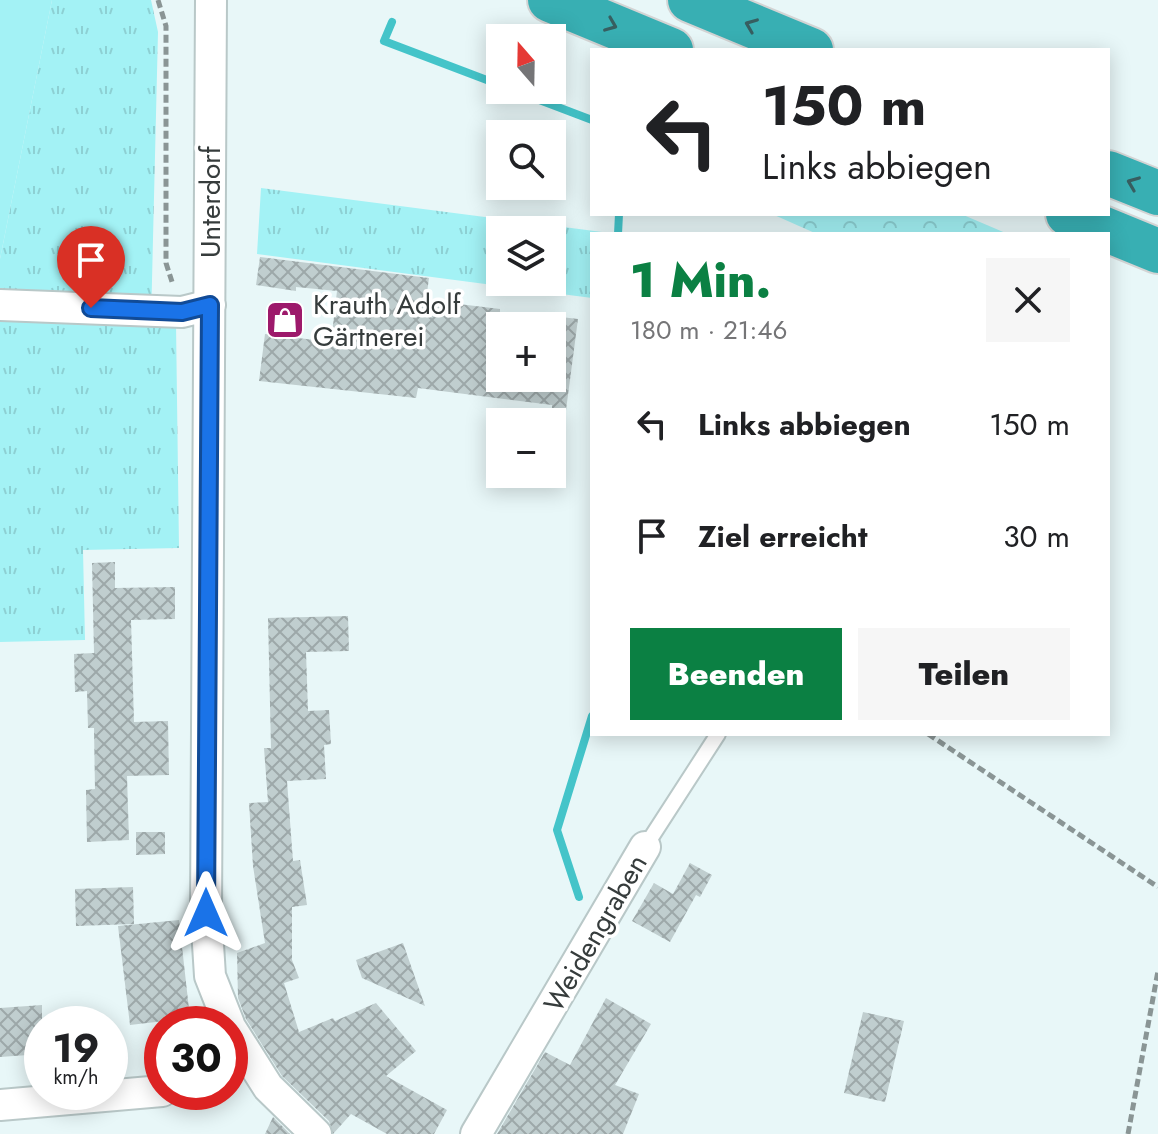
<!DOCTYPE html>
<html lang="de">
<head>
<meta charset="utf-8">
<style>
  :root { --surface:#fff; --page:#f6f6f6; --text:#202124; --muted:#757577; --accent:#0b8043 }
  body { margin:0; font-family:Jost,sans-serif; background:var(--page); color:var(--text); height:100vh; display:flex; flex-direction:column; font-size:30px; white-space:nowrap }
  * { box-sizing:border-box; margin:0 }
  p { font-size:26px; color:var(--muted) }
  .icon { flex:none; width:44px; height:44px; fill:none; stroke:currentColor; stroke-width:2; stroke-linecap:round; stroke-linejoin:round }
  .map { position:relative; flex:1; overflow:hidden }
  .drawer { position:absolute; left:590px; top:232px; width:520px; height:504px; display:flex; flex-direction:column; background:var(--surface); border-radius:0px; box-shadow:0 4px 20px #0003 }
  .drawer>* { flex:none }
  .banner { position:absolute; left:590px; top:48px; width:520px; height:168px; border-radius:0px; box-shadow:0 4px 20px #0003; background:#fff; color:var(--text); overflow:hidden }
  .needle { width:52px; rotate:340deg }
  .fabs { position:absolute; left:486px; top:24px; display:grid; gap:16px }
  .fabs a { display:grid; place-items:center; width:80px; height:80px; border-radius:0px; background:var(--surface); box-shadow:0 4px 20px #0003; font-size:40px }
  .speed { position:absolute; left:24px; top:1006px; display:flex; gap:16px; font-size:40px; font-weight:700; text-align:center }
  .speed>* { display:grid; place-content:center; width:104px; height:104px; border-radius:50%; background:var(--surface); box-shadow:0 4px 20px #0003; line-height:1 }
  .speed small { font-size:20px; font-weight:400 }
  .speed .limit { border:12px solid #d22; background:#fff; color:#111 }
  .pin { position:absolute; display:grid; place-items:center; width:68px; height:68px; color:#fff; margin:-82px -34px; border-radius:50% 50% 50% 0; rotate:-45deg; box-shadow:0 0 8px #0007 }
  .pin .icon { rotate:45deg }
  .me { position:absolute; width:88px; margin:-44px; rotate:0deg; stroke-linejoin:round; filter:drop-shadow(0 0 6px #0008) }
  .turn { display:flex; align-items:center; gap:28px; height:168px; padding:0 40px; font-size:36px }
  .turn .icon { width:104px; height:104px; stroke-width:2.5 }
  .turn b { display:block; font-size:56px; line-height:68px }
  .round { display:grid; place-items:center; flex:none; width:84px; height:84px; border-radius:0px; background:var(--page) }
  .headline { display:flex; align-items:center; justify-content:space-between; height:136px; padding:0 40px }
  h1 { font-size:48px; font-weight:800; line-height:60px; color:var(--accent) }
  .cta { display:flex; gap:16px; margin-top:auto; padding:16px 40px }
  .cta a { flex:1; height:92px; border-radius:0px; background:var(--accent); color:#fff; font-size:32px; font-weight:800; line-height:92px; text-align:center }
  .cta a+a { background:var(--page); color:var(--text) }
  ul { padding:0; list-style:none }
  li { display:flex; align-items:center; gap:24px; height:112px; padding:0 40px }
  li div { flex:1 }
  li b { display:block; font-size:30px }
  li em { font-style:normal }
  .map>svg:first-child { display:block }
  .grass { fill:url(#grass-tufts); fill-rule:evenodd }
  .forest { fill:url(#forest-crowns) }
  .garden { fill:#a3f2f5 }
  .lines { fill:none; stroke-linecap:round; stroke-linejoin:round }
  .stream { stroke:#44c4c9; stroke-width:8 }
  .building { fill:url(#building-cross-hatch) }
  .service-casing { stroke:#b9c8c8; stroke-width:18 }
  .minor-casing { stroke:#b9c8c8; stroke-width:34 }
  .motorway-casing { stroke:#d3d4d4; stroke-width:48 }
  .path { stroke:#8a9595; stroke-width:5; stroke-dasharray:8 4; stroke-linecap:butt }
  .service { stroke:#fff; stroke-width:14 }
  .minor { stroke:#fff; stroke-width:30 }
  .motorway { stroke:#38afb3; stroke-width:44 }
  .oneway { stroke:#375e60 }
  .route-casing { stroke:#114b97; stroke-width:20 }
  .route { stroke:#1a73e8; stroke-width:14 }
  .labels { text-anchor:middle; stroke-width:7; stroke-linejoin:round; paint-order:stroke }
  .street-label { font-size:28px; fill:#363c3c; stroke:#fff }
  .poi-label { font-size:28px; fill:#363c3c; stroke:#fff; text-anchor:start }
</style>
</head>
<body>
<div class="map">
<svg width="1158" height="1134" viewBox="0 0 1158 1134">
  <defs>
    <pattern id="grass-tufts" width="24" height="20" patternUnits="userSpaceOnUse" patternTransform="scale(2)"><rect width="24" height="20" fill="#a3f2f5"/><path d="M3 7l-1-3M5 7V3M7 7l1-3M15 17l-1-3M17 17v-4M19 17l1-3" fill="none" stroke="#8dd0d3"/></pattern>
    <pattern id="forest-crowns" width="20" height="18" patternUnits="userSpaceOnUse" patternTransform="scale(2)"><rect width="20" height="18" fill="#a3f2f5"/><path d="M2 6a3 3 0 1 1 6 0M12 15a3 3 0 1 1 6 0" fill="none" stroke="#8dd0d3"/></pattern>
    <pattern id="building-cross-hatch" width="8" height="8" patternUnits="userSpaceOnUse" patternTransform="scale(2)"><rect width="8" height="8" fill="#c0cecf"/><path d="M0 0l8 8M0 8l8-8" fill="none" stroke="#9da8a9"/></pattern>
  </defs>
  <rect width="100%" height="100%" fill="#e8f7f8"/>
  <path class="grass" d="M 52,0 L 151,0 L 158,32 L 151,322 L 176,323 L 179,548 L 83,550 L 85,640 L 0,642 L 0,259 Z
    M 261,188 L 602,232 L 592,234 L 592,298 L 257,254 ZM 500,230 L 552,230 L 552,282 L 500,282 Z"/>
  <path class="forest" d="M 772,214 L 961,214 L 1008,234 L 817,234 Z"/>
  <path class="garden" d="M 0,0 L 52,0 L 0,259 Z"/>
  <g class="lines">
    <path class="stream" d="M 392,22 L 384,41 L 500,85
      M 513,90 L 592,120
      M 618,234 L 619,214
      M 579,897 L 557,830 L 592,716"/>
  </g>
  <path class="building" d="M 260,257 L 429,278 L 426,300 L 500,309 L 500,378 L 552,378 L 552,316 L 578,319 L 566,410 L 552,409 L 552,405 L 418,388 L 416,398 L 259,381 L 265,334 L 331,342 L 337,291 L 296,287 L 296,291 L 256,285 Z
    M 115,562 L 115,588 L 175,587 L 175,619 L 131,620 L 134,722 L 168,721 L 169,775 L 127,776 L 129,840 L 87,842 L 86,790 L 95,789 L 94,728 L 88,728 L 87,691 L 75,692 L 74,654 L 94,653 L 92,563 Z
    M 348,616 L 349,651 L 306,652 L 308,711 L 329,710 L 331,744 L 324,745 L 326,779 L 287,781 L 293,861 L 300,860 L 307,905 L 292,907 L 292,960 L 299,978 L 284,983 L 299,1032 L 333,1018 L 335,1021 L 376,1003 L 416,1051 L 386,1076 L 447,1110 L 434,1134 L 387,1134 L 351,1114 L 333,1134 L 329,1121 L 282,1076 L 246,1019 L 238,998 L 237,953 L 265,943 L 253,866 L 249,803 L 268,802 L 264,748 L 271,748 L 268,618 Z
    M 136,832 L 165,832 L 165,854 L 136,855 Z
    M 690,863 L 712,875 L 700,897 L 696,895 L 670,942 L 632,921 L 654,883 L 673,894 Z
    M 133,887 L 134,924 L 76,926 L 75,889 Z
    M 179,920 L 190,1018 L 130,1025 L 118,926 Z
    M 403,943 L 425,1006 L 362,978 L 356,960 Z
    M 606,998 L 651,1024 L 615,1085 L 639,1094 L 623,1134 L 497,1134 L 545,1052 L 570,1065 Z
    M 42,1005 L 42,1054 L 0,1057 L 0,1008 Z
    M 863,1012 L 904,1021 L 885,1102 L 844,1093 Z
    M 273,1117 L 290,1134 L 265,1134 Z"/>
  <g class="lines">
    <defs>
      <path id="service" d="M 645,847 L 718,734"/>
      <path id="minor" d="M 211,0 L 206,913 L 210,976 L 229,1024
        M 0,305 L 182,312 L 210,305
        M 230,1027 L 268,1087 L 316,1134
        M 0,1105 L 162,1091
        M 476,1134 L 645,847"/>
      <path id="motorway" d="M 550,0 L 671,50
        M 690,0 L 811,50
        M 1108,173 L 1158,193
        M 1068,214 L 1158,251"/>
    </defs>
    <use href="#service" class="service-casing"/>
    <use href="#minor" class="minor-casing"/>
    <use href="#motorway" class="motorway-casing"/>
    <path class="path" d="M 158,0 L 166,26 L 166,263 L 173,285
      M 928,734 L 1158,887
      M 1128,1134 L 1158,971"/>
    <use href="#service" class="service"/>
    <use href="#minor" class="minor"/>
    <use href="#motorway" class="motorway"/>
  </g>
  <defs><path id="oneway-chevron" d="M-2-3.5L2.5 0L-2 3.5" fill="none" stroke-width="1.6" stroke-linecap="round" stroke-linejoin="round" transform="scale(2)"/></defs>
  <g class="oneway">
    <use href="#oneway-chevron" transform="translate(611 25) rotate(22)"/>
    <use href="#oneway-chevron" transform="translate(751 25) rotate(-158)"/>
    <use href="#oneway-chevron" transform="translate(1133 183) rotate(-158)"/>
  </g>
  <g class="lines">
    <defs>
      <path id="route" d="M 91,308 L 182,312 L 210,305 L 206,913"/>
    </defs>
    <use href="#route" class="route-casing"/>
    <use href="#route" class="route"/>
  </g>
  <defs>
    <symbol id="shop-square" viewBox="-11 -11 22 22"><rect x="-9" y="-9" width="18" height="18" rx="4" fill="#9d196b" stroke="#fff"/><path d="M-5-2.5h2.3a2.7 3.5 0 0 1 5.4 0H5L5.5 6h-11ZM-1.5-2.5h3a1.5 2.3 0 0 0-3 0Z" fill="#fff"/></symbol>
  </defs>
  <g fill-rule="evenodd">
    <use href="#shop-square" x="263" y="298" width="44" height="44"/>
  </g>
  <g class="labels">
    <g class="street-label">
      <text transform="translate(210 202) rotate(-90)" y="10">Unterdorf</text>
      <text transform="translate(595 933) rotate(-60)" y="10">Weidengraben</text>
    </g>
    <g class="poi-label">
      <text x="313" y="314">Krauth Adolf<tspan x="313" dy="32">Gärtnerei</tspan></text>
    </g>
  </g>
</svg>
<div class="fabs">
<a><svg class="needle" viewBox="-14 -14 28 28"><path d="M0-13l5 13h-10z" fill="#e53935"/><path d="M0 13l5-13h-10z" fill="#757577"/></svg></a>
<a><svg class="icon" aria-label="search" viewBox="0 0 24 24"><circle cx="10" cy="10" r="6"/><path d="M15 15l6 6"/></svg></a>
<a><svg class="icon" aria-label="layers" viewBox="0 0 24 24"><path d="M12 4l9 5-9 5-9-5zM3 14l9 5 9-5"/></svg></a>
<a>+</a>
<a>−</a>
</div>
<div class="speed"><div>19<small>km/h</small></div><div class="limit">30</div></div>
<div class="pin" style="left:91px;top:308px;background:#d93025"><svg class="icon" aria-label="arrive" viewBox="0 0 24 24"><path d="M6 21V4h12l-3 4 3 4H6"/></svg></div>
<svg class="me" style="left:206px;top:913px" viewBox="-20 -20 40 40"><path d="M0-17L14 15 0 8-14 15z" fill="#1a73e8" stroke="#fff" stroke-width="4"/></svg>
<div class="banner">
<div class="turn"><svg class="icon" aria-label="left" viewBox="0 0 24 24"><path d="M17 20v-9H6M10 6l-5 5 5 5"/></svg><div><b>150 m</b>Links abbiegen</div></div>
</div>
<section class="drawer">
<div class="headline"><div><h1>1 Min.</h1><p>180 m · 21:46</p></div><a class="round"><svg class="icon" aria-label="close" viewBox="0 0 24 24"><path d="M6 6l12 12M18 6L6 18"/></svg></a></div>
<ul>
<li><svg class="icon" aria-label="left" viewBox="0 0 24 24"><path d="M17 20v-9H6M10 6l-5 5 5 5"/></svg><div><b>Links abbiegen</b></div><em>150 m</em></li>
<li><svg class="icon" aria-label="arrive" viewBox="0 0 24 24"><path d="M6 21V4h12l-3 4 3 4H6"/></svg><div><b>Ziel erreicht</b></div><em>30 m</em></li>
</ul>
<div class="cta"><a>Beenden</a><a>Teilen</a></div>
</section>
</div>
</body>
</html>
